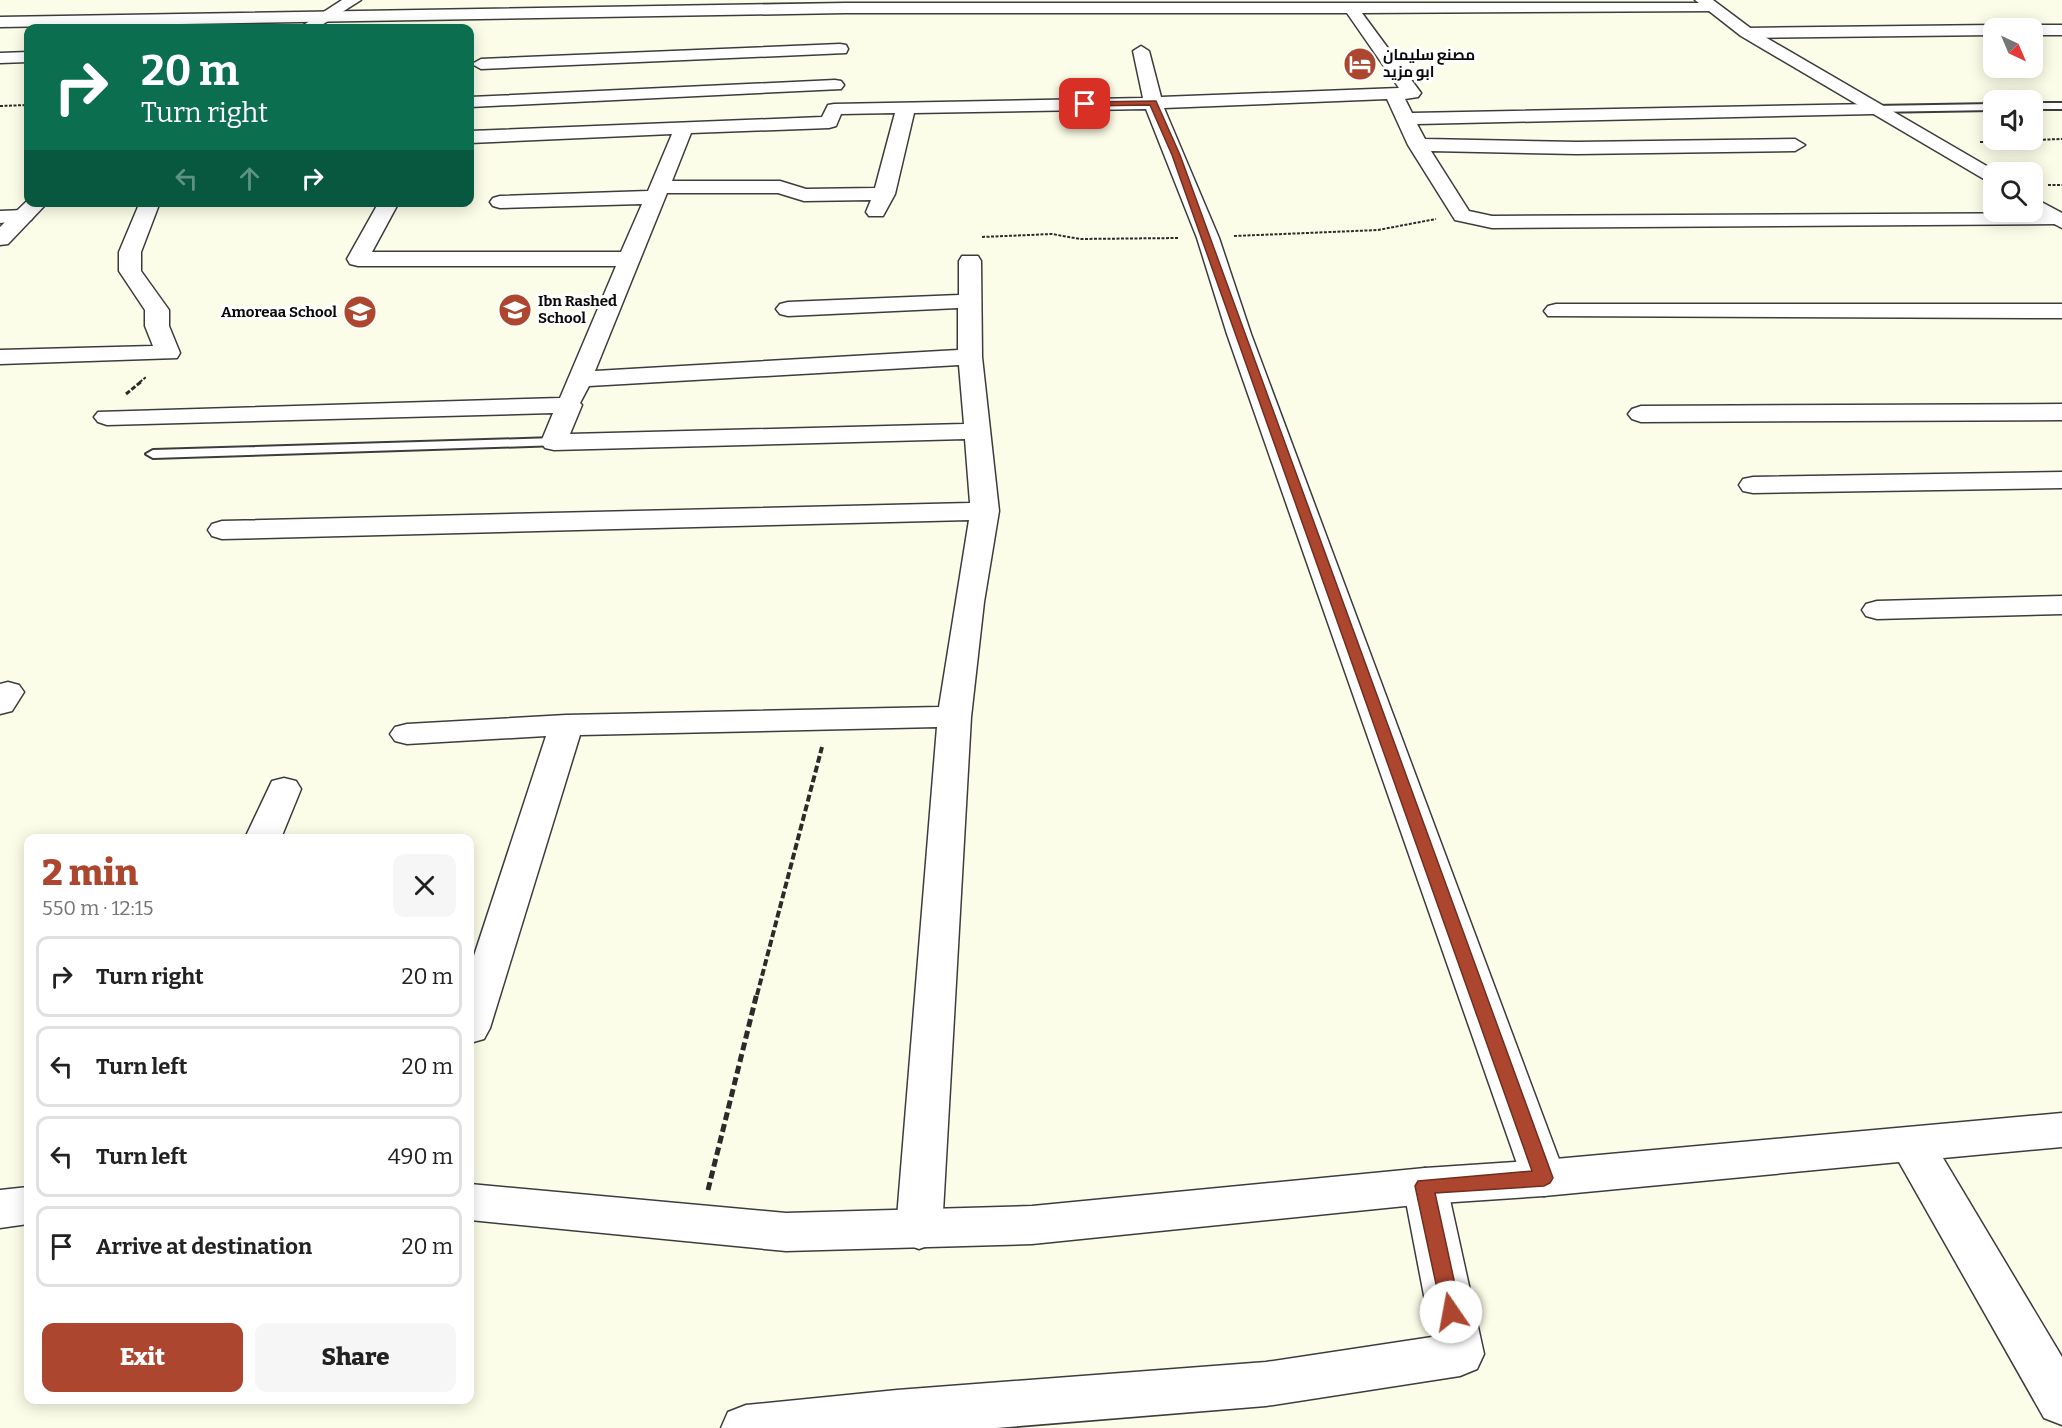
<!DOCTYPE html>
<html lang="en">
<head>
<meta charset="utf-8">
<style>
  :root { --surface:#fff; --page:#f6f6f6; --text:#222; --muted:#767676; --line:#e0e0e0; --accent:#ad462e }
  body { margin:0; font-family:Bitter,Cairo,serif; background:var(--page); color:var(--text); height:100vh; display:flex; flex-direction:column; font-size:22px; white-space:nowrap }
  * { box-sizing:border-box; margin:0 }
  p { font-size:20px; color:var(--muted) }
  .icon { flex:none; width:33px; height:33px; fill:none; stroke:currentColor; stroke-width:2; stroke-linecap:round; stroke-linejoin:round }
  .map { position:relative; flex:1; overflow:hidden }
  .sheet { position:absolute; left:24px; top:834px; width:450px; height:570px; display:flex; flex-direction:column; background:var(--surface); border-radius:12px; box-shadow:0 3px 15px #0003 }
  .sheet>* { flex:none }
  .banner { position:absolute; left:24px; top:24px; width:450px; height:183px; border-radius:12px; box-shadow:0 3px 15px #0003; background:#0b6e4f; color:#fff; overflow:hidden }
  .needle { width:39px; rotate:136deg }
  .buttons { position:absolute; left:1983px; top:18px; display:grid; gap:12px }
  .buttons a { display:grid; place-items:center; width:60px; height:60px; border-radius:12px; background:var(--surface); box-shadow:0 3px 15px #0003; font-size:30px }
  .pin { position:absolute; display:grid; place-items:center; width:51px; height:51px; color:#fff; margin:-26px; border-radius:12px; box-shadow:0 3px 9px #0006 }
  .me { position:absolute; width:66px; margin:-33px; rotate:348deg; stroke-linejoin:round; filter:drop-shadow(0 0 4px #0008) }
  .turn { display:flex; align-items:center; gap:21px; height:126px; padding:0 18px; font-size:27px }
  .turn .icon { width:78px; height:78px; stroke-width:2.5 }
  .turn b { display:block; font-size:42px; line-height:51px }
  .lanes { display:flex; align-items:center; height:57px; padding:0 18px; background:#0003; justify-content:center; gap:30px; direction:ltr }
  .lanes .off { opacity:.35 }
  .round { display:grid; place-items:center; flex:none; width:63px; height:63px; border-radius:12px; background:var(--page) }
  .headline { display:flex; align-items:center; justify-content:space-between; height:102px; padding:0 18px }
  h1 { font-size:36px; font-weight:800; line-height:45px; color:var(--accent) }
  .action { display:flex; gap:12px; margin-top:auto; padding:12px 18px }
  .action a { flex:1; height:69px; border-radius:12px; background:var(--accent); color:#fff; font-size:24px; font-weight:800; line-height:69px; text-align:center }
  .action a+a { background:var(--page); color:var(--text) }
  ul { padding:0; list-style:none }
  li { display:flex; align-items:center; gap:18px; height:81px; margin:0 12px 9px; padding:0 6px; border:3px solid var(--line); border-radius:12px }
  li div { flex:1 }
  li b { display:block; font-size:22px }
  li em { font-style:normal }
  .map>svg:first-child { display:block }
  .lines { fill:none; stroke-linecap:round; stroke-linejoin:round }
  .service-casing { stroke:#3c3c3c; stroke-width:4 }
  .minor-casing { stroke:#3c3c3c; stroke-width:3 }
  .tertiary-casing { stroke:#3c3c3c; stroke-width:3 }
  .path-far3 { stroke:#2b2b2b; stroke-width:2; stroke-dasharray:3 1.5; stroke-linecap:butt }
  .path-far2 { stroke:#2b2b2b; stroke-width:3; stroke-dasharray:5 2; stroke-linecap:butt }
  .path-far1 { stroke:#2b2b2b; stroke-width:4; stroke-dasharray:7 3; stroke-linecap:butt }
  .path { stroke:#2b2b2b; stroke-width:5; stroke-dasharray:8 4; stroke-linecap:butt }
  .service { fill:#fff; fill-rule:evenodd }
  .minor { fill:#fff; fill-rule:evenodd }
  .tertiary { fill:#fff; fill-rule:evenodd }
  .route { fill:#ad462e; stroke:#702e1e; stroke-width:1.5 }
  .labels { text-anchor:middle; stroke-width:6; stroke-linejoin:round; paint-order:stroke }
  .far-poi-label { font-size:15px; font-weight:bold; fill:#090909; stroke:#fff; text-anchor:start }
</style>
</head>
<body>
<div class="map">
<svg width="2062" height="1428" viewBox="0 0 2062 1428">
  <rect width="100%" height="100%" fill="#fcfde8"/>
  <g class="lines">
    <defs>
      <path id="service" d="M 2032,103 L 2062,103 L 2062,109 L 2032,109 Z
        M 1994,104 L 1994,110 L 1873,112 L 1868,109 L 1873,106 Z
        M 554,438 L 561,442 L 559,445 L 153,458 L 146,454 L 153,450 Z"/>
      <path id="minor" d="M 845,3 L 1712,3 L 1720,8 L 1718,11 L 1362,13 L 1421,93 L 1418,97 L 1405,99 L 1412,113 L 1873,104 L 1882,109 L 1873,114 L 1417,124 L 1425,139 L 1577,142 L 1795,139 L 1805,145 L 1795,151 L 1577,154 L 1431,151 L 1469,211 L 1492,216 L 2062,213 L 2062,223 L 2057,224 L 1492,228 L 1455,220 L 1408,145 L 1387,99 L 1164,108 L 1219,238 L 1251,334 L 1566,1178 L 1560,1191 L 1544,1196 L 1528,1191 L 1522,1178 L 1227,334 L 1197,238 L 1146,109 L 914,113 L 895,194 L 883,216 L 869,216 L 866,212 L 871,200 L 804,201 L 778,193 L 667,193 L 595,371 L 958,350 L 958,308 L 788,316 L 780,314 L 776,309 L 780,304 L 788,302 L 959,295 L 959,261 L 962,256 L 978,256 L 981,261 L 982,357 L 999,511 L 984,602 L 971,717 L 942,1230 L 935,1243 L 919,1249 L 903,1243 L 896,1230 L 937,727 L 580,735 L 490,1028 L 484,1039 L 470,1043 L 470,968 L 546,736 L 407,744 L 395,741 L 390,734 L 395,727 L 407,724 L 566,715 L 939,707 L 969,520 L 222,539 L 212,536 L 208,530 L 212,524 L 222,521 L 970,503 L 965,439 L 554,450 L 545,448 L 541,442 L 553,413 L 107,425 L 98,422 L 94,417 L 98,412 L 560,398 L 616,266 L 358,266 L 350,264 L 347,259 L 379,202 L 399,202 L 372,252 L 621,252 L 642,204 L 500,208 L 493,206 L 490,202 L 493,198 L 500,196 L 648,191 L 672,134 L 470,143 L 470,131 L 822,117 L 828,105 L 834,104 L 1143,98 L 1133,51 L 1141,46 L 1149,51 L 1161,97 L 1399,88 L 1347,13 L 845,13 L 0,27 L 0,17 ZM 895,113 L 875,188 L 806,189 L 780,181 L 672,181 L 691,133 L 829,128 L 836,126 L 841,114 ZM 959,365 L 964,424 L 570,434 L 582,405 L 580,403 L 589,386 Z
        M 1994,25 L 2001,28 L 1994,28 L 1994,35 L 1747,38 L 1739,33 L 1747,28 Z
        M 2032,25 L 2062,25 L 2062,35 L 2032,35 L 2032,28 L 2025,28 Z
        M 840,44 L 846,45 L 848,49 L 846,53 L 481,69 L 472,64 L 481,59 Z
        M 28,52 L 28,62 L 0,63 L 0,53 Z
        M 835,80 L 841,81 L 844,85 L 841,89 L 470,107 L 470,97 Z
        M 140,202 L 160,202 L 141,252 L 141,271 L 169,310 L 169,326 L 180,353 L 177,358 L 0,364 L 0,350 L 153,346 L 145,326 L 145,310 L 119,271 L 119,252 Z
        M 24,210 L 31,212 L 34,216 L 31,220 L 0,223 L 0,211 Z
        M 1556,304 L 2062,304 L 2062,318 L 1548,316 L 1544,311 L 1548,306 Z
        M 2062,404 L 2062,420 L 1641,422 L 1632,419 L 1628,414 L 1632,409 L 1641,406 Z
        M 2062,472 L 2062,488 L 1753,493 L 1743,491 L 1739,485 L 1743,479 L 1753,477 Z
        M 2062,596 L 2062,614 L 1877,619 L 1866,616 L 1862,610 L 1866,604 L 1877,601 Z
        M 8,682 L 19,685 L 24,692 L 12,711 L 0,714 L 0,684 Z
        M 284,778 L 296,781 L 301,789 L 281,838 L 245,838 L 272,781 Z
        M 1425,1168 L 1441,1173 L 1447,1186 L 1484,1354 L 1477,1369 L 1460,1376 L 1266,1406 L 996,1428 L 721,1428 L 728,1412 L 746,1405 L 897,1390 L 1266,1362 L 1432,1337 L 1403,1186 L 1409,1173 Z"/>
      <path id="tertiary" d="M 342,0 L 361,0 L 317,28 L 299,28 Z
        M 1695,0 L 1713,0 L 1753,30 L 1997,172 L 1994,172 L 1994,185 L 1741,36 Z
        M 2032,197 L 2062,213 L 2062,228 L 2031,212 Z
        M 28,200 L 28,202 L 48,202 L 8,244 L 0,245 L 0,227 Z
        M 2062,1113 L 2062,1147 L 1943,1158 L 2062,1357 L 2062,1425 L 2044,1418 L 1899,1162 L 1544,1196 L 1425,1204 L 1032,1244 L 786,1251 L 470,1220 L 470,1184 L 786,1213 L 1032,1206 L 1425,1168 L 1544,1160 Z
        M 28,1187 L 28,1224 L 0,1228 L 0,1190 Z"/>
    </defs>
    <use href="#service" class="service-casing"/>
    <use href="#minor" class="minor-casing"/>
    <use href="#tertiary" class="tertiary-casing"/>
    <path class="path-far3" d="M 0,106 L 28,105
      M 1980,142 L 2062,139
      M 2048,185 L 2062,185
      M 1234,236 L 1378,230 L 1436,219
      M 982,237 L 1052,234 L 1080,239 L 1179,238
      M 140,382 L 146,377"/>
    <path class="path-far2" d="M 126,394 L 142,381"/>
    <path class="path-far1" d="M 757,995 L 822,747"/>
    <path class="path" d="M 708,1190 L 757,993"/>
    <use href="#service" class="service"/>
    <use href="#minor" class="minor"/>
    <use href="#tertiary" class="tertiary"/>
  </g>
  <path class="route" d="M 1156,101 L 1180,155 L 1553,1178 L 1550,1183 L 1544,1186 L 1435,1193 L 1461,1312 L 1458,1318 L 1451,1320 L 1444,1318 L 1442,1312 L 1415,1186 L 1418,1181 L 1532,1171 L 1172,155 L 1150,105 L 1085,106 L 1082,104 L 1085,102 Z"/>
  <defs>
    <symbol id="hotel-disc" viewBox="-11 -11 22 22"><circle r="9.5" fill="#ad462e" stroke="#fff"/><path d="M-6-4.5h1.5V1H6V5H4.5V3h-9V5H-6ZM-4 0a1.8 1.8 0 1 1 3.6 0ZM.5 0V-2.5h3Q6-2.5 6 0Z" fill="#fff"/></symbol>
    <symbol id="school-disc" viewBox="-11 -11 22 22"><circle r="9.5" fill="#ad462e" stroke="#fff"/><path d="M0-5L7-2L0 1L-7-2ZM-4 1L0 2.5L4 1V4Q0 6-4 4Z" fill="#fff"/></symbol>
  </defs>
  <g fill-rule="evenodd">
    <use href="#hotel-disc" x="1341" y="45" width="38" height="38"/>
    <use href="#school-disc" x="496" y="291" width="38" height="38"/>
    <use href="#school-disc" x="341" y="293" width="38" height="38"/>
  </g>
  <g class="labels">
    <g class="far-poi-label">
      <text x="1383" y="60">مصنع سليمان<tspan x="1383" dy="17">ابو مزيد</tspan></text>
      <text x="538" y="306">Ibn Rashed<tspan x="538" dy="17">School</tspan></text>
      <text x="337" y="317" text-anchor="end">Amoreaa School</text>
    </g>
  </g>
</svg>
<div class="buttons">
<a><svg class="needle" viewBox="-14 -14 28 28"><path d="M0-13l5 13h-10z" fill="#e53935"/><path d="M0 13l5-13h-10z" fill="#767676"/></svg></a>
<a><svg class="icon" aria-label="sound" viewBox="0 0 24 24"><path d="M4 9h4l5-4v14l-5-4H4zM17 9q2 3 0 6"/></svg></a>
<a><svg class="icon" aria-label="search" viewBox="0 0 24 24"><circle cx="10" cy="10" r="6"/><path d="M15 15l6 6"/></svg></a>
</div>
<div class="pin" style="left:1085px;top:104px;background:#d93025"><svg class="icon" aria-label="arrive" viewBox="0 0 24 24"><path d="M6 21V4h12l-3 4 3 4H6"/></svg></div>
<svg class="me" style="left:1451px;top:1312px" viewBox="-20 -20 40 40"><circle r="19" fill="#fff"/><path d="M0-13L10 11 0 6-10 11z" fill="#ad462e"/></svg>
<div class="banner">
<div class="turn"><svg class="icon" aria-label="right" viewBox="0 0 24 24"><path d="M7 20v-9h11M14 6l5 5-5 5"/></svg><div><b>20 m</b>Turn right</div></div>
<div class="lanes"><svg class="icon off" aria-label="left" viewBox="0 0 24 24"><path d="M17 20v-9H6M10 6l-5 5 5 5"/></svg><svg class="icon off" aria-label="ahead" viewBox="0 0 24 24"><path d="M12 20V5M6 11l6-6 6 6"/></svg><svg class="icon" aria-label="right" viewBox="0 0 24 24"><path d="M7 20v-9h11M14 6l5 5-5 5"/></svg></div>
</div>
<section class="sheet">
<div class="headline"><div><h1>2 min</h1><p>550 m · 12:15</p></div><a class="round"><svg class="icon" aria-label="close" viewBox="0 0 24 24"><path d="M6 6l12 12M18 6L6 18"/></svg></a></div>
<ul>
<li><svg class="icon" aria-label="right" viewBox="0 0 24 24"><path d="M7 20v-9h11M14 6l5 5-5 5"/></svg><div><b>Turn right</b></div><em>20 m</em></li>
<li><svg class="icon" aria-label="left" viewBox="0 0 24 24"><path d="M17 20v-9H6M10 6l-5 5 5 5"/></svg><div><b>Turn left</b></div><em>20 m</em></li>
<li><svg class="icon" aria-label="left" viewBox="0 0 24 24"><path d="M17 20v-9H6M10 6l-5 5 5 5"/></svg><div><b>Turn left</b></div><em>490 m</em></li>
<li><svg class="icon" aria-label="arrive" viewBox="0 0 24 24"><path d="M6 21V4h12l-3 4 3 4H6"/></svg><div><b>Arrive at destination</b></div><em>20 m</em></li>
</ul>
<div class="action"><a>Exit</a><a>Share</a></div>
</section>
</div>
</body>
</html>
